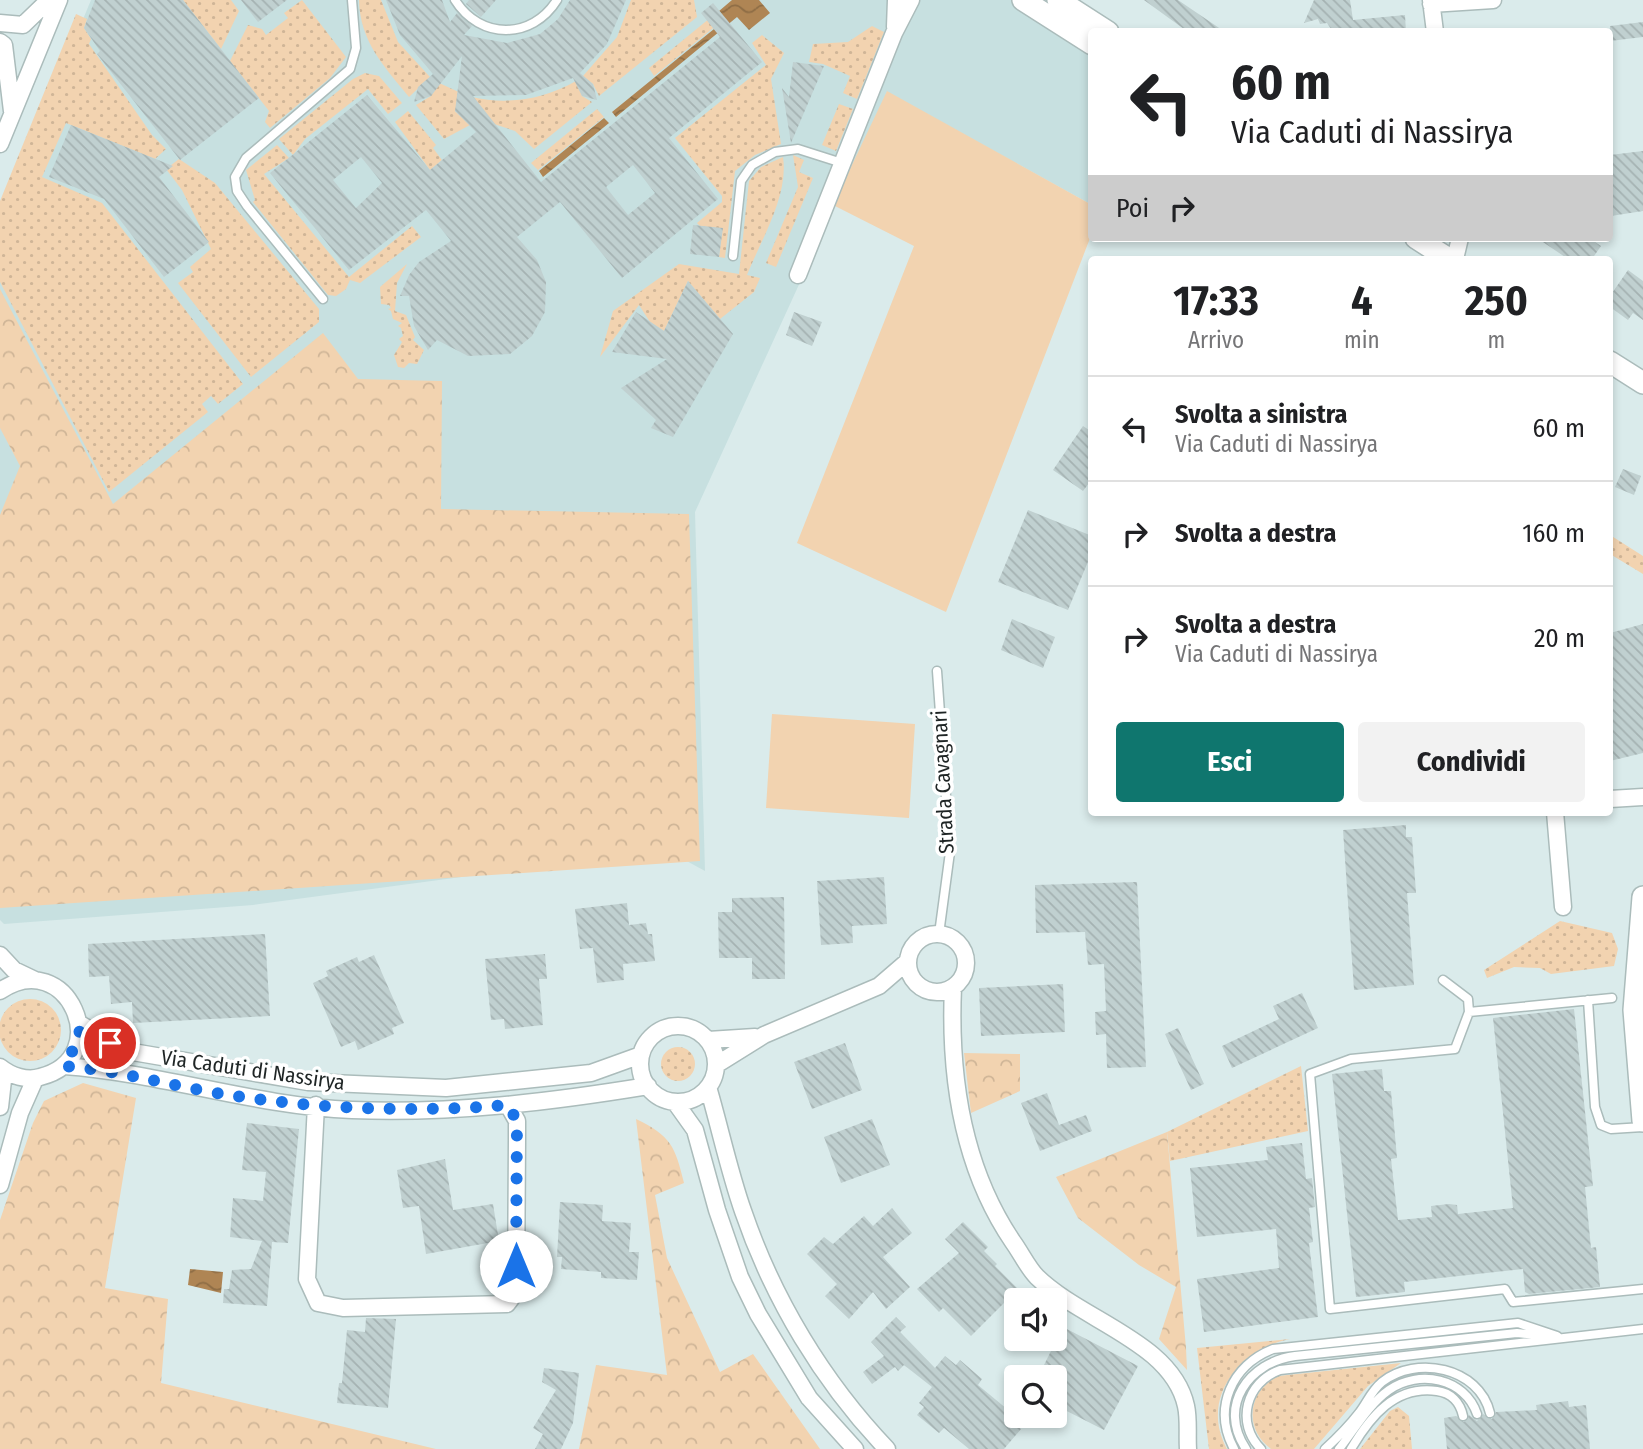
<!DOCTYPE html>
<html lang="it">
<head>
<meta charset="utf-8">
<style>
  :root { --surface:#fff; --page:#f2f2f2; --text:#202124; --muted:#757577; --line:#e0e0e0; --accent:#0f766e }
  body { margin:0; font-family:"Fira Sans Condensed",sans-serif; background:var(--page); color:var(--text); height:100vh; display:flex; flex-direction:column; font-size:26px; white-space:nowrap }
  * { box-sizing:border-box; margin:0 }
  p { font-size:23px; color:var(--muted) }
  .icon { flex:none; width:38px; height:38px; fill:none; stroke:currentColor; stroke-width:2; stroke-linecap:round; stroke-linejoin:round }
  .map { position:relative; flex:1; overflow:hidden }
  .side { position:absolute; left:1088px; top:256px; width:525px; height:560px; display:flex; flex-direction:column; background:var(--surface); border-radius:7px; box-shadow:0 4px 10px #0003 }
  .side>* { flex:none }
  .hud { position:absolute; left:1088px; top:28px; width:525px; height:214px; border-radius:7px; box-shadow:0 4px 10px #0003; background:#fff; color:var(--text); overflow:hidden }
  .controls { position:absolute; left:1004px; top:1288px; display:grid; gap:14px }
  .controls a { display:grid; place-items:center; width:63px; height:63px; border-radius:7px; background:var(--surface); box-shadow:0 4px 10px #0003; font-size:35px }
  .pin { position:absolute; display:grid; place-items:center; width:60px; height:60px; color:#fff; margin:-30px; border:4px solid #fff; border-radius:50%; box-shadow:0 2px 7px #0007 }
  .me { position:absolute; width:77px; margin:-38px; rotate:0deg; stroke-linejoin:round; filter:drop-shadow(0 0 5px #0008) }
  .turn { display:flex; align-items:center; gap:24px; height:147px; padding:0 28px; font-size:32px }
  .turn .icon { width:91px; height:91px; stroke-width:2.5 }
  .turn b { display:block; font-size:49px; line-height:60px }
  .then { display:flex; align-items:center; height:66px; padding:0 28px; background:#0003; gap:14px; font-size:26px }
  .eta { display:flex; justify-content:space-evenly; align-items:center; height:119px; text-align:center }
  .eta b { font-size:42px; font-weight:700; line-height:49px }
  .primary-button { display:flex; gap:14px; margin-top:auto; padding:14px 28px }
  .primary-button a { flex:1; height:80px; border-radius:7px; background:var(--accent); color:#fff; font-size:28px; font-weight:700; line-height:80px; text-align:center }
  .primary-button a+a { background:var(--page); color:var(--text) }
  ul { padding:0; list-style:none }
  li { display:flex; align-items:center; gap:21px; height:105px; padding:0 28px; border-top:2px solid var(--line) }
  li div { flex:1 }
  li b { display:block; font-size:26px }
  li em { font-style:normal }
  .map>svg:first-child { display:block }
  .built { fill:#c7e0e0 }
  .grass { fill:url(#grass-dots) }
  .park { fill:url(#park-crowns) }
  .garden { fill:#f2d3b0 }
  .water { fill:url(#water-waves) }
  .building { fill:url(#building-back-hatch); fill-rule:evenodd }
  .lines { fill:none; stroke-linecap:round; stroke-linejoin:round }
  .lane-casing { stroke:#abbcbb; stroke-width:11 }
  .street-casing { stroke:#abbcbb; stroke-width:19 }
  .secondary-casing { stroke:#abbcbb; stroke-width:24 }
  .lane { stroke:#fff; stroke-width:8 }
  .street { stroke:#fff; stroke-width:16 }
  .secondary { stroke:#fff; stroke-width:21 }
  .route { stroke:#1a73e8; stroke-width:12; stroke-dasharray:0 21.6 }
  .labels { text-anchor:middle; stroke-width:7; stroke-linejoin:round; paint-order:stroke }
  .street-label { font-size:21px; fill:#1f2525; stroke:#fff }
</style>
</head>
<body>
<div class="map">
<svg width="1643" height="1449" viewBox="0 0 1643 1449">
  <defs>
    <pattern id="grass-dots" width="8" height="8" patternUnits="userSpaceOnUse" patternTransform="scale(1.75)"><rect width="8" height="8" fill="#f2d3b0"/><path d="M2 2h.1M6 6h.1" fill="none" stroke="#cfb597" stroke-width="1.8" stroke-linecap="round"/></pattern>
    <pattern id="park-crowns" width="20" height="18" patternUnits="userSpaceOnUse" patternTransform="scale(1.75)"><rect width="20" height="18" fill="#f2d3b0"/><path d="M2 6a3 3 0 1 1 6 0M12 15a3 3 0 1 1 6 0" fill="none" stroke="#cfb597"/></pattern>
    <pattern id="water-waves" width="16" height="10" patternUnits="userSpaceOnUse" patternTransform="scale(1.75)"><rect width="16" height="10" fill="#af8554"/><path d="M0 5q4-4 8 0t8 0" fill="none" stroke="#8e6d45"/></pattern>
    <pattern id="building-back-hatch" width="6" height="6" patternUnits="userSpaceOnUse" patternTransform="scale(1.75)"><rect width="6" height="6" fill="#c0d0d0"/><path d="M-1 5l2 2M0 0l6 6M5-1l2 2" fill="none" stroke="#a5b2b2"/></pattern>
  </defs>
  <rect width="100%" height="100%" fill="#daebeb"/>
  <path class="built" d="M 91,0 L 1080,0 L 1071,8 L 1092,32 L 1092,205 L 887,92 L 695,512 L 705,871 L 670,852 L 640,853 L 253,905 L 4,924 L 0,920 L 0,219 Z"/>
  <path class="grass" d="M 183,0 L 231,0 L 239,11 L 221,49 Z
    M 302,0 L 346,57 L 330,78 L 270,128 L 265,122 L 269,111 L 230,61 L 248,25 L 262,29 L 266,35 L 288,18 L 284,13 Z
    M 359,0 L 381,0 L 398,42 L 430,77 L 409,97 C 384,66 360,42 359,0 Z
    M 631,0 L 694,0 L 697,17 L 599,96 L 593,84 L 583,76 L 617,37 Z
    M 76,14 L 87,19 L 84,28 L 91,39 L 89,44 L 152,135 L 166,149 L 155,159 L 66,123 L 42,177 L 102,203 L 243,384 L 218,404 L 211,396 L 202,404 L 208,412 L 109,492 L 0,282 L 0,201 Z
    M 710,18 L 717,25 L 654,76 L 649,68 Z
    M 872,26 L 884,32 L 857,99 L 843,93 L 850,76 L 823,64 L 809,62 L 813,44 L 848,42 Z
    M 762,35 L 784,53 L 771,79 L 781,144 L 755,155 L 735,171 L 725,258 L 719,257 L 722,229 L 700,226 L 697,223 L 722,202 L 722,196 L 675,138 L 766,65 L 752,43 Z
    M 365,73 L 379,76 L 402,103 L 388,114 L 368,89 L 305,139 L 293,155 L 279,139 L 353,79 Z
    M 576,81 L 582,96 L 592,102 L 534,149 L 515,131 L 494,124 L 471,97 C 508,105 542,100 576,81 Z
    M 437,82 L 463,94 L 455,111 L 470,125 L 444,139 L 416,105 L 431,96 Z
    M 839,104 L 853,109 L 836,151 L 822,145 Z
    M 597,109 L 604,117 L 538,170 L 531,163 Z
    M 408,111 L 436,145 L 433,148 L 442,160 L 430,170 L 395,122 Z
    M 277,145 L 289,158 L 264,174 L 349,277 L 412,226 L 421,237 L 360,283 L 350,280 L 346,289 L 336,296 L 328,295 L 253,202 L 255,200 L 246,170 Z
    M 793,155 L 804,160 L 799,172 L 813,178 L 776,267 L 766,263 L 798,187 Z
    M 783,157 C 789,195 761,240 747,275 L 760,278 L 754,292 L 720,319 L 688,281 L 664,331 L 650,322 L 639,305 L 600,357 L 613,311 L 679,264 L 739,274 L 749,181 L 761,167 Z
    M 179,159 L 215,183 L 319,309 L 319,322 L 251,377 L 178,283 L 193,272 L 190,267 L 211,249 L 182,190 L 166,169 Z
    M 407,264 L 397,283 L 395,311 L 406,315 L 415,337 L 413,340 L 424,350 L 417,364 L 409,363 L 404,368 L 398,367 L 394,355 L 402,342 L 399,339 L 403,336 L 401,328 L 398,326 L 402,323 L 393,319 L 391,311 L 388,309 L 391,308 L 389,305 L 381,304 L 380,287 Z
    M 1610,535 L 1643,556 L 1643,574 L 1610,554 Z
    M 1560,921 L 1612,933 L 1618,949 L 1614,966 L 1551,974 L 1540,968 L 1514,967 L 1487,978 L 1484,970 Z
    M-1 1030a31 31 0 1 1 62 0a31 31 0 1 1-62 0Z
    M661 1064a17 17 0 1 1 34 0a17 17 0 1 1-34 0Z
    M 1301,1066 L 1308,1131 L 1170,1161 L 1167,1132 Z
    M 1290,1339 C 1240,1349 1199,1398 1227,1449 L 1209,1449 L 1197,1348 Z
    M 1401,1363 L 1368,1386 L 1314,1449 L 1271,1449 C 1243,1428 1248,1391 1278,1376 Z
    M 1398,1407 L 1409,1416 L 1412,1449 L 1360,1449 L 1390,1411 Z"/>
  <path class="park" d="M 0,289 L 113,504 L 323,333 L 358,379 L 442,381 L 441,509 L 689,514 L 700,861 L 0,908 L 0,515 L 20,466 L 0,428 Z
    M 964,1053 L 1020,1054 L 1020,1091 L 971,1113 Z
    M 83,1083 L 136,1098 L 105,1288 L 168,1299 L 161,1383 L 436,1449 L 0,1449 L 0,1220 L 33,1123 L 44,1101 Z
    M 636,1119 C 671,1136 675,1146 684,1183 L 655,1195 L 667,1258 L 720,1372 L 753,1354 L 820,1449 L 579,1449 L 596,1365 L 667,1375 Z
    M 1167,1132 L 1186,1348 L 1187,1370 L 1159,1339 L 1176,1287 L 1139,1265 L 1078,1218 L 1056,1177 Z"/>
  <path class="garden" d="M 887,91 L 1092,205 L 1092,233 L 946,612 L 797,543 L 914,246 L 833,205 Z
    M 772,714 L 915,724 L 909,818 L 766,808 Z"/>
  <path class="water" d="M 732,0 L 759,0 L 770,13 L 749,30 L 737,17 L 616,117 L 612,112 L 714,29 L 712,17 Z
    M 604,118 L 609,123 L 543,177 L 539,171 Z
    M 190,1269 L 223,1272 L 221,1293 L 188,1285 Z"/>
  <path class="building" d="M 95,0 L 183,0 L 259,98 L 180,160 L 97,54 L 100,51 L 84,28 Z
    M 241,0 L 287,0 L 258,22 Z
    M 386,0 L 442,0 L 450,22 L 457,13 L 472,26 L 464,35 L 507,43 L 540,34 L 558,19 L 570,0 L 626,0 L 607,44 L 580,73 L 593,84 L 597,100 L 582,96 L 573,78 L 526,95 L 473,96 L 541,182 L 720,37 L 701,13 L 713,3 L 762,62 L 669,138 L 718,199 L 622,278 L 560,202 L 517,237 L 537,260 L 546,282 L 545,312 L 532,336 L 510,354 L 468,356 L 437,340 L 428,350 L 414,326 L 409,296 L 400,296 L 409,275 L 419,262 L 451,241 L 426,210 L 349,270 L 270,173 L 367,95 L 430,170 L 476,132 L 455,111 L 462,56 L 431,96 L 414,102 L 418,87 L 433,74 L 400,35 ZM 361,157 L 382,183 L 356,208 L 333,180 ZM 633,165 L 655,193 L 628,215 L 606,187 Z
    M 469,0 L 496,0 L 481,17 L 466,4 Z
    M 1144,0 L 1178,0 L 1225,32 L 1188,32 Z
    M 1314,0 L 1350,0 L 1353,20 L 1405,15 L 1406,32 L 1344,32 L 1331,29 L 1327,23 L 1320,24 L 1318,19 L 1304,23 Z
    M 1643,22 L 1643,37 L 1610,41 L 1610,26 Z
    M 793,62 L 824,66 L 791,143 L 782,88 L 789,97 Z
    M 71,125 L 173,166 L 159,177 L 209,242 L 164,277 L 104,199 L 49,177 Z
    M 1643,151 L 1643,211 L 1611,216 L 1610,155 Z
    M 693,225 L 723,228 L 719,257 L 690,254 Z
    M 1537,238 L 1589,238 L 1601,246 L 1592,259 L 1568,259 Z
    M 1628,270 L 1643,281 L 1643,320 L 1633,313 L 1628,320 L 1610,307 L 1610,296 Z
    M 688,281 L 733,334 L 673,437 L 651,428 L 656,420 L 621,388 L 667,359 L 612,352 L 636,312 L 664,331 Z
    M 794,312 L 822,322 L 812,346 L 786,335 Z
    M 1083,426 L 1092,432 L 1092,479 L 1083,491 L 1053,470 Z
    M 1623,469 L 1641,476 L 1634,495 L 1615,487 Z
    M 1028,510 L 1092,536 L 1092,552 L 1068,610 L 998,582 Z
    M 1012,619 L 1055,637 L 1043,668 L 1001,650 Z
    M 1643,624 L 1643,753 L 1610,761 L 1610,633 Z
    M 1406,825 L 1406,837 L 1412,837 L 1416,893 L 1407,893 L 1414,985 L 1354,990 L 1343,830 Z
    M 884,877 L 887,924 L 852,926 L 853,943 L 821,945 L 817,881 Z
    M 1137,882 L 1146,1067 L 1107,1068 L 1106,1034 L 1096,1035 L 1095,1012 L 1106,1011 L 1104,964 L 1088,965 L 1085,932 L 1036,933 L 1035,885 Z
    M 784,897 L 785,979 L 752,979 L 752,958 L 719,958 L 718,912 L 732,912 L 732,898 Z
    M 627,903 L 629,925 L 646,923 L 648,934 L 652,934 L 655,961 L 623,964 L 624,980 L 597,983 L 593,948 L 580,949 L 575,909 Z
    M 265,934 L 270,1016 L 133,1023 L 132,1002 L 111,1004 L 109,976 L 89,977 L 88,944 Z
    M 545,954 L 547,979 L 539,979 L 543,1025 L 505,1029 L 504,1019 L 491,1020 L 485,959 Z
    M 374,955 L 404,1023 L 392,1028 L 394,1034 L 358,1050 L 355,1041 L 341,1047 L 313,983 L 328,976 L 326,971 L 357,957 L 359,962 Z
    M 1063,984 L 1065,1032 L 981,1036 L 979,988 Z
    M 1302,993 L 1318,1028 L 1232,1068 L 1222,1046 L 1279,1019 L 1273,1006 Z
    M 1574,1009 L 1593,1186 L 1585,1187 L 1591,1248 L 1596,1247 L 1600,1287 L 1529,1294 L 1525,1292 L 1523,1269 L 1404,1282 L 1405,1292 L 1356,1297 L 1332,1074 L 1382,1069 L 1384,1091 L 1391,1091 L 1397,1158 L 1391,1159 L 1398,1220 L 1432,1217 L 1431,1206 L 1449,1204 L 1457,1205 L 1458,1214 L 1513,1208 L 1493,1018 Z
    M 1178,1028 L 1204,1084 L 1191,1090 L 1165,1034 Z
    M 845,1043 L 862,1090 L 812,1109 L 794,1062 Z
    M 1047,1093 L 1059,1125 L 1086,1115 L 1092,1131 L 1040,1151 L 1021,1103 Z
    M 872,1119 L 890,1165 L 841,1183 L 824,1137 Z
    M 247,1123 L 299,1129 L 288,1243 L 272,1242 L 267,1306 L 223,1303 L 224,1289 L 229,1289 L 232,1270 L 251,1269 L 262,1241 L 230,1237 L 233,1198 L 263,1201 L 266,1172 L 242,1170 Z
    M 1302,1143 L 1306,1179 L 1312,1178 L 1315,1207 L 1309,1208 L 1313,1242 L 1309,1243 L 1318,1317 L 1204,1332 L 1197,1279 L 1279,1268 L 1276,1229 L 1197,1237 L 1190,1168 L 1268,1160 L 1266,1147 Z
    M 445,1159 L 453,1210 L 493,1204 L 499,1241 L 426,1254 L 419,1206 L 403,1208 L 397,1170 Z
    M 560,1202 L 603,1205 L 602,1221 L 631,1223 L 629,1252 L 639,1252 L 637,1280 L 601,1278 L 601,1272 L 561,1269 L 562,1257 L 557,1257 Z
    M 892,1208 L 912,1233 L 883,1257 L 910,1287 L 886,1309 L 873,1292 L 849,1319 L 825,1296 L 837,1284 L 807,1254 L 824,1237 L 833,1244 L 864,1216 L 873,1226 Z
    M 963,1222 L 988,1247 L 984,1251 L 997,1264 L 995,1266 L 1022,1293 L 1008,1307 L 1004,1303 L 971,1336 L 943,1308 L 939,1312 L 917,1289 L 959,1253 L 945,1239 Z
    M 896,1317 L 906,1327 L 900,1332 L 935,1368 L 945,1356 L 956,1365 L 960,1360 L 982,1379 L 978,1385 L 1013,1414 L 1009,1419 L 1021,1429 L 1004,1449 L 969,1449 L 944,1428 L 939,1433 L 917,1415 L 924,1407 L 919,1403 L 932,1387 L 904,1365 L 898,1371 L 895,1367 L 872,1384 L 863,1372 L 884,1356 L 871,1342 Z
    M 366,1318 L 396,1319 L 388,1408 L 337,1403 L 339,1383 L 342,1383 L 347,1330 L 365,1332 Z
    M 1063,1327 L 1138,1366 L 1104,1430 L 1055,1405 L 1055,1377 L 1038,1377 Z
    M 544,1368 L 579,1373 L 573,1423 L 561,1449 L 535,1449 L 543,1434 L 533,1428 L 556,1390 L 542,1382 Z
    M 1568,1401 L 1569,1407 L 1586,1405 L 1590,1449 L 1447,1449 L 1444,1418 L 1456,1416 L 1464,1422 L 1469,1415 L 1477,1421 L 1483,1414 L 1492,1419 L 1496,1412 L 1537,1410 L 1536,1405 Z"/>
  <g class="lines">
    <defs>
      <path id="lane" d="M 455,0 C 480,40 532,40 557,0
        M 733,256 L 741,181 L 752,165 L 775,152 L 798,149 L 842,163
        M 323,299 L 247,206 L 237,191 L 235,177 L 246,158 L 350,69 L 356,48 L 352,0
        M 937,671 L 950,852 L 939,934
        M 1443,980 L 1468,999 L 1469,1012
        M 1612,998 L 1469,1012 L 1455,1049 L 1351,1059 L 1310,1074 L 1330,1309 L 1505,1289 L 1513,1302 L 1643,1289
        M 1588,1000 L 1595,1107 L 1601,1125 L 1611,1129 L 1643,1127
        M 1234,1449 C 1212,1408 1232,1365 1273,1349 L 1518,1323 L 1557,1336
        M 1246,1449 C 1217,1406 1249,1362 1295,1356 L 1517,1333 L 1547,1336
        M 1261,1449 C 1235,1423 1246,1382 1280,1370 L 1643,1329
        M 1325,1449 C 1337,1438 1349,1426 1359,1413 C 1367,1403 1371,1391 1382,1382 C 1416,1355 1479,1367 1490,1413
        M 1339,1449 C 1354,1430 1369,1404 1389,1390 C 1419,1369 1465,1378 1477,1414
        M 1351,1449 C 1370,1417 1395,1385 1437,1391 C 1451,1393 1460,1402 1463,1416"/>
      <path id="street" d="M 1431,0 L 1435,32
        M 1431,4 L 1493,0
        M 0,23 L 23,25 L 49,0
        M 895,27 L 896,0
        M 0,42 L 4,45 L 12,111
        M 0,144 L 59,0
        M 1455,259 L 1460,238
        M 798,275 L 894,33 L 911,0
        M 1610,799 L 1643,797
        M 1555,812 L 1563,907
        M908 963a29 29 0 1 1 58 0a29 29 0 1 1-58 0Z
        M 0,955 L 14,970 L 35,980
        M 953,987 C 949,1077 962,1167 1013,1242 C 1021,1253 1028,1268 1037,1277 C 1082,1321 1172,1342 1186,1406 C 1189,1419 1187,1436 1188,1449
        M 0,991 C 67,945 117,1058 40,1077 C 27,1081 11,1076 0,1067
        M 80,1024 L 127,1051 L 308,1082 L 446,1088 L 591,1073 L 641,1055
        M640 1064a38 38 0 1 1 76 0a38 38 0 1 1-76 0Z
        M 708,1040 L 755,1037
        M 716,1065 L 764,1035 L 879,986 L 908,961
        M 64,1066 C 161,1073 255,1106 352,1110 C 451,1114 550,1102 648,1086
        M 708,1087 C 720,1128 729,1171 743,1211 C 773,1299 823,1382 887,1449
        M 675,1102 L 695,1130 L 717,1210 L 740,1277 L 758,1314 L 809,1398 L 855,1449
        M 316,1105 L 307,1279 L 318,1303 L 343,1308 L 507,1304 L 516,1292 L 517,1140 L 517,1121 L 508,1105
        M 0,1107 L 4,1071
        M 0,1185 L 20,1113 L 35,1079"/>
      <path id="secondary" d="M 1023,0 L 1092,44
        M 1058,0 L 1108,32
        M 1416,238 L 1449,259
        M 1610,362 L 1643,383
        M 1643,897 L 1634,1010 L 1643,1121"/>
    </defs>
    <use href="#lane" class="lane-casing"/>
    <use href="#street" class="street-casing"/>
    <use href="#secondary" class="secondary-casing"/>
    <use href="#lane" class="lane"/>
    <use href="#street" class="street"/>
    <use href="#secondary" class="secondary"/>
  </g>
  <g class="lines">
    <path class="route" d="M 110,1043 L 80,1024 L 79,1039 L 64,1066 C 114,1070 161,1083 211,1092 C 309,1109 408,1113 508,1105 L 517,1121 L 516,1266"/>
  </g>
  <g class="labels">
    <g class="street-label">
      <text transform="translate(943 782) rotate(-93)" y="7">Strada Cavagnari</text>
      <text transform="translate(253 1070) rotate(8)" y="7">Via Caduti di Nassirya</text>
    </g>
  </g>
</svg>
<div class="controls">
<a><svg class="icon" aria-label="sound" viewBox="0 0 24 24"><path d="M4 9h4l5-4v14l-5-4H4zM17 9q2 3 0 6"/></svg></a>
<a><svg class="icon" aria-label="search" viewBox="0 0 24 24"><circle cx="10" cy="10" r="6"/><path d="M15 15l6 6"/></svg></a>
</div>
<div class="pin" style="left:110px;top:1043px;background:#d93025"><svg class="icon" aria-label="arrive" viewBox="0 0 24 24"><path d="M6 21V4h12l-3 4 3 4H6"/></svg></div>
<svg class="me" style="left:516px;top:1266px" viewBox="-20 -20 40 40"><circle r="19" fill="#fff"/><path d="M0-13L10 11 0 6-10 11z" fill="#1a73e8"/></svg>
<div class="hud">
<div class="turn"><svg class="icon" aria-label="left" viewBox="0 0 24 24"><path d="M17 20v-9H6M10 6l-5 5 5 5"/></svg><div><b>60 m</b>Via Caduti di Nassirya</div></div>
<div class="then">Poi<svg class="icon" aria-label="right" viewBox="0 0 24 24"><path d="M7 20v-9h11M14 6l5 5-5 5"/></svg></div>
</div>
<section class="side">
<div class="eta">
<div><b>17:33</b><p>Arrivo</p></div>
<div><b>4</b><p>min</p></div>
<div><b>250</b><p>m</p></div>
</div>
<ul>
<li><svg class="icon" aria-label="left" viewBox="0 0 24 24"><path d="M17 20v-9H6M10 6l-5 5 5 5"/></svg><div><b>Svolta a sinistra</b><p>Via Caduti di Nassirya</p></div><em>60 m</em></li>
<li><svg class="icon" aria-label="right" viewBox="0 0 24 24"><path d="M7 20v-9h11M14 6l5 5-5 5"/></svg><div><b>Svolta a destra</b></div><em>160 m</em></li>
<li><svg class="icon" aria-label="right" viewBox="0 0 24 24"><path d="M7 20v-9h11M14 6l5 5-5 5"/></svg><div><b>Svolta a destra</b><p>Via Caduti di Nassirya</p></div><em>20 m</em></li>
</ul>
<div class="primary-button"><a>Esci</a><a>Condividi</a></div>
</section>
</div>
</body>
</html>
